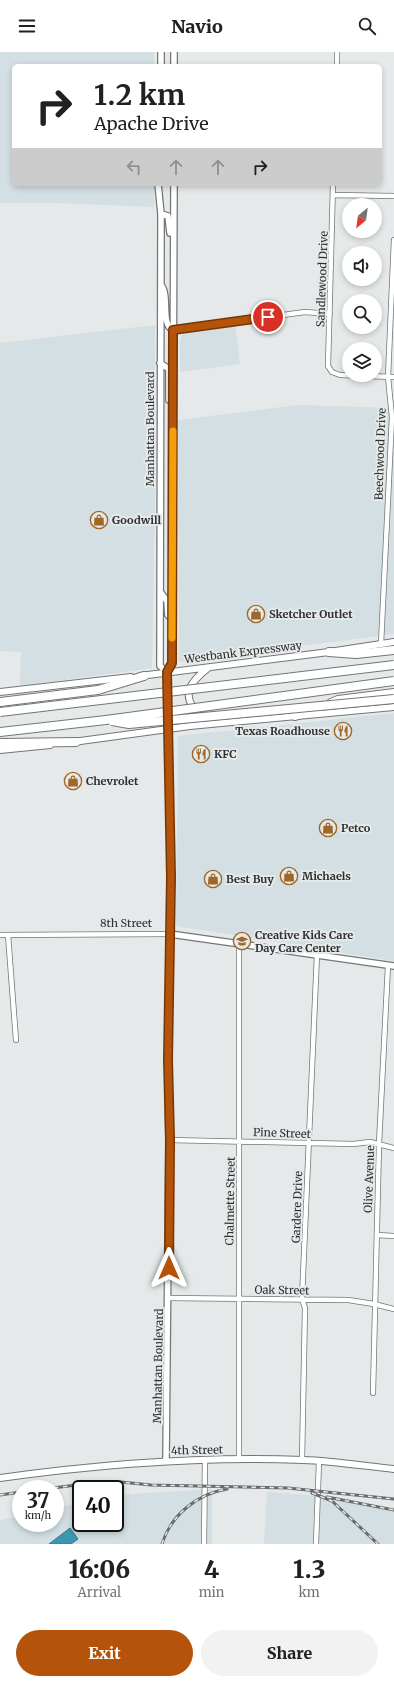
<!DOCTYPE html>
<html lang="en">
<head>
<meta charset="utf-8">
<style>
  :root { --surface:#fff; --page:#f2f2f2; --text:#202124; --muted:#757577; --accent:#b45309 }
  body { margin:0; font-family:Merriweather,serif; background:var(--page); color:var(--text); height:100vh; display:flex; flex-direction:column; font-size:15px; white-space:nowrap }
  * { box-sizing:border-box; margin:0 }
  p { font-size:13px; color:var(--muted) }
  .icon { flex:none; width:22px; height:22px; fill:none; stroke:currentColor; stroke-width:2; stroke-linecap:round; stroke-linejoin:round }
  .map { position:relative; height:1492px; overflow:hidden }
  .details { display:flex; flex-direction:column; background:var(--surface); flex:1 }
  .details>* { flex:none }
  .guide { position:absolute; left:12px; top:12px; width:370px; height:122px; border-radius:6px; box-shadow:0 2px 6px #0003; background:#fff; color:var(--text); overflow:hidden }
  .needle { width:26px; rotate:209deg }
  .buttons { position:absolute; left:342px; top:146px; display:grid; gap:8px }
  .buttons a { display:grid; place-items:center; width:40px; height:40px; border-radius:50%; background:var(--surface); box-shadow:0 2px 6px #0003; font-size:20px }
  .speed { position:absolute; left:12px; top:1428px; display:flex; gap:8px; font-size:20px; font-weight:700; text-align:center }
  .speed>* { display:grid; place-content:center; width:52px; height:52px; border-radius:50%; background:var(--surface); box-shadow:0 2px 6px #0003; line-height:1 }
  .speed small { font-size:10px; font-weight:400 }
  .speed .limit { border:2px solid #111; border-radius:6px; background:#fff; color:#111 }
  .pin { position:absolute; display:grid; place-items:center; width:34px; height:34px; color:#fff; margin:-17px; border:2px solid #fff; border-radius:50%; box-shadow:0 1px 4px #0007 }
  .me { position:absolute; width:44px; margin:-22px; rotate:0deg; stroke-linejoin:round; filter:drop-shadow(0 0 3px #0008) }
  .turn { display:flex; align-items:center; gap:14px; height:84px; padding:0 16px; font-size:18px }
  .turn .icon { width:52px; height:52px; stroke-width:2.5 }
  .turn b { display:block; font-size:28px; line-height:34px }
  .lanes { display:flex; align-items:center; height:38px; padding:0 16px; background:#0003; justify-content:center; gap:20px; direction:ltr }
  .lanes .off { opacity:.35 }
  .eta { display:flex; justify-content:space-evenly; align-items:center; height:68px; text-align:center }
  .eta b { font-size:24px; font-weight:800; line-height:28px }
  .cta { display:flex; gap:8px; margin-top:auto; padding:8px 16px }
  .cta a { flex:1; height:46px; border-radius:24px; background:var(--accent); color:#fff; font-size:16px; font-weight:800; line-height:46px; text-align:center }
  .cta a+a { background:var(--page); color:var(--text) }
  header { display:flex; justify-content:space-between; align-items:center; height:52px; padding:0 16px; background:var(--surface); font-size:18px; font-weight:800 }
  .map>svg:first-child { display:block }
  .built { fill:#d3dfe3 }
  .water { fill:#3b98b1; stroke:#37788a }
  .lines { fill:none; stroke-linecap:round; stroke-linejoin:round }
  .minor-casing { stroke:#737678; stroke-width:6 }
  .tertiary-casing { stroke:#737678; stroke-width:8 }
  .secondary-casing { stroke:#737678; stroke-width:8 }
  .motorway-casing { stroke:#737678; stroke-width:10 }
  .minor { stroke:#fff; stroke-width:4.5 }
  .tertiary { stroke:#fff; stroke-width:5.5 }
  .secondary { stroke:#fff; stroke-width:6 }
  .motorway { stroke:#fff; stroke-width:8 }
  .rail-casing { stroke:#696b6c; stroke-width:3 }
  .rail { stroke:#e5e9ea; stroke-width:1.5; stroke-dasharray:4.5; stroke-linecap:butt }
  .motorway-bridge-casing { stroke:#737678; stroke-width:10; stroke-linecap:butt }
  .motorway-bridge { stroke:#fff; stroke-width:8 }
  .route-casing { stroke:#753606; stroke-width:10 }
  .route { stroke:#b45309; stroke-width:7 }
  .slow { stroke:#f59e0b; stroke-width:7 }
  .labels { text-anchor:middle; stroke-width:4; stroke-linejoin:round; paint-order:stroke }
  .street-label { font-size:11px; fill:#2e2f30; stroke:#e5e9ea }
  .poi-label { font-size:11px; font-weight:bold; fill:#2e2f30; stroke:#e5e9ea; text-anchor:start }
</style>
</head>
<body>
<header><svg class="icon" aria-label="menu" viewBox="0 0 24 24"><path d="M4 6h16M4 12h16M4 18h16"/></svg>Navio<svg class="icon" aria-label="search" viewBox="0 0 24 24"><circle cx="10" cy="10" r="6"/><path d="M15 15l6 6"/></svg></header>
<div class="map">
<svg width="394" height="1492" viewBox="0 0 394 1492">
  <rect width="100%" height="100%" fill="#e5e9ea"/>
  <path class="built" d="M 0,0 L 154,0 L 154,14 L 14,14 L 14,132 L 154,132 L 154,155 L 58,151 L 0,151 Z
    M 155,273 L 155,445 L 152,616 L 20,634 L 21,600 L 0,599 L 0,291 Z
    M 235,273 L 240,312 L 180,320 L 180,289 L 183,281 Z
    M 297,353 L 394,356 L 394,582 L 179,610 L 178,368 Z
    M 394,661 L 394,909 L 176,874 L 178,684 Z
    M 212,1437 L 212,1492 L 0,1492 L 0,1468 L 21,1464 L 21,1471 L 55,1471 L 55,1456 L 81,1451 L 81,1471 L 115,1471 L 115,1443 Z
    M 267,1440 L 307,1443 L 394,1456 L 394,1492 L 264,1492 Z"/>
  <path class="water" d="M 70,1476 L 78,1487 L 71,1492 L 49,1492 Z"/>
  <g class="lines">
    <defs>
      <path id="minor" d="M 337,14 L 337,0
        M 333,132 L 328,314 L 332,320 L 340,323 L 394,325
        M 333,143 L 394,144
        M 173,278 L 305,260 L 330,262
        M 381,592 L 392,365 L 388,325 L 394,188
        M 0,883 L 170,882
        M 8,883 L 16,988
        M 169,1088 L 353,1092 L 370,1090 L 394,1096
        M 377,1183 L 394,1184
        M 168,1246 L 348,1248 L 374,1252 L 394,1257
        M 373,1341 L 379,1092 L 388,913
        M 239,1408 L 239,891
        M 302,1408 L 305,1256 L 302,1247 L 317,902
        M 204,1492 L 205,1407
        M 316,1492 L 319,1409"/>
      <path id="tertiary" d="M 161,14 L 161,0
        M 174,14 L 174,0
        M 158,132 L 161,162 L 160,614 L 167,620
        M 161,162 L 168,164 L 170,181
        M 161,233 C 170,245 160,272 173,278
        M 160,311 L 169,317 L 169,348
        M 161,541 L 167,549 L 168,563 L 172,567
        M 170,882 L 394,914
        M 166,1409 L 169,1088 L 168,1007 L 171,825 L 167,620 L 172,611 L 174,132"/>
      <path id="secondary" d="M 140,624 L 329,600 L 394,590
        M 0,640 L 131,625
        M 203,666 C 180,647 187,632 208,616
        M 73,690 L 190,674 L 394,655
        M 0,698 L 50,693
        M 0,1426 C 101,1412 202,1404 303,1408 C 334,1409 364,1414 394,1417"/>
      <path id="motorway" d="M 329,600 L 356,602 L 394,598
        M 0,650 L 98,638 L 144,624
        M 331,651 L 338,648 L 394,641
        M 295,664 L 319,656
        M 0,680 L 106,668
        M 0,691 L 76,690"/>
    </defs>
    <use href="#minor" class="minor-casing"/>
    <use href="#tertiary" class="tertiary-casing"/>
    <use href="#secondary" class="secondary-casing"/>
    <use href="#motorway" class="motorway-casing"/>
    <use href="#minor" class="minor"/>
    <use href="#tertiary" class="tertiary"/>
    <use href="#secondary" class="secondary"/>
    <use href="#motorway" class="motorway"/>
    <defs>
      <path id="rail" d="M 45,1437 L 92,1431 L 121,1430 L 151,1433 L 288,1436 L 394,1447
        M 312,1441 L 332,1449 L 378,1492
        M 0,1443 L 21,1440
        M 327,1445 L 394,1458
        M 162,1492 C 171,1463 197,1442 227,1437"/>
    </defs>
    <use href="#rail" class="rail-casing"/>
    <use href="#rail" class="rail"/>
    <defs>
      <path id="motorway-bridge" d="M 0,660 L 394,613
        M 106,668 L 394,629
        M 112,669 L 129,672 L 394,647"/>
    </defs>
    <use href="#motorway-bridge" class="motorway-bridge-casing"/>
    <use href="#motorway-bridge" class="motorway-bridge"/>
  </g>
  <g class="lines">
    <defs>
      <path id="route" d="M 169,1216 L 170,1088 L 168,1007 L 171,825 L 167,620 L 172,611 L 173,278 L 268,265"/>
    </defs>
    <use href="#route" class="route-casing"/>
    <use href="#route" class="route"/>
    <path class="slow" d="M 172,586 L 173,379"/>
  </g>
  <defs>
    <symbol id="shop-ring" viewBox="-11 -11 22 22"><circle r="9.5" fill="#e5e9ea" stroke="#a16726" stroke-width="1.5"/><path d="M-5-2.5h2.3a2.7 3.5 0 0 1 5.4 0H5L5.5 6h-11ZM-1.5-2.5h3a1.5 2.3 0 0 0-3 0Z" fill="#a16726"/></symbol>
    <symbol id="restaurant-ring" viewBox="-11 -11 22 22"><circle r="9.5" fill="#e5e9ea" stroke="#a16726" stroke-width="1.5"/><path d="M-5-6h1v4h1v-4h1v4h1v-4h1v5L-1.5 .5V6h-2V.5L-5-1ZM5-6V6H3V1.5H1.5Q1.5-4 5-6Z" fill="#a16726"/></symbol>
    <symbol id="school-ring" viewBox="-11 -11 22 22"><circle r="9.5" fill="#e5e9ea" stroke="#a16726" stroke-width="1.5"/><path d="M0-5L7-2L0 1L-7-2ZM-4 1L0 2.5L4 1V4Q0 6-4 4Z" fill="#a16726"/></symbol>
  </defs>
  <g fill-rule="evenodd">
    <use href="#shop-ring" x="89" y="458" width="20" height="20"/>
    <use href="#shop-ring" x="246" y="552" width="20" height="20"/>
    <use href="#restaurant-ring" x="333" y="669" width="20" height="20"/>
    <use href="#restaurant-ring" x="191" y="692" width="20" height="20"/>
    <use href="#shop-ring" x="63" y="719" width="20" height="20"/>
    <use href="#shop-ring" x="318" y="766" width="20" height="20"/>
    <use href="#shop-ring" x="279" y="814" width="20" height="20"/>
    <use href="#shop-ring" x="203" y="817" width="20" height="20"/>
    <use href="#school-ring" x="232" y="879" width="20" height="20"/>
  </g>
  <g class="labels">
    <g class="street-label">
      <text transform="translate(322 227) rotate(-88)" y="4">Sandlewood Drive</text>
      <text transform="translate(150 377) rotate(-90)" y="4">Manhattan Boulevard</text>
      <text transform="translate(380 402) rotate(-88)" y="4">Beechwood Drive</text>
      <text transform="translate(243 600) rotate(-7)" y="4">Westbank Expressway</text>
      <text x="126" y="875">8th Street</text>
      <text transform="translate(282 1081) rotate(2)" y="4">Pine Street</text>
      <text transform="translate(369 1127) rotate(-88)" y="4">Olive Avenue</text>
      <text transform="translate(230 1149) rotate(-89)" y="4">Chalmette Street</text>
      <text transform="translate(297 1155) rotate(-88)" y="4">Gardere Drive</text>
      <text transform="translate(282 1238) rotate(1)" y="4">Oak Street</text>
      <text transform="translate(158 1314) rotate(-89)" y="4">Manhattan Boulevard</text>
      <text transform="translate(197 1398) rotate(-1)" y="4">4th Street</text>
    </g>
    <g class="poi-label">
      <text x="112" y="472">Goodwill</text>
      <text x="269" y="566">Sketcher Outlet</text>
      <text x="330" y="683" text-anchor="end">Texas Roadhouse</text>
      <text x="214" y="706">KFC</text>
      <text x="86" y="733">Chevrolet</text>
      <text x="341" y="780">Petco</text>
      <text x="302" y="828">Michaels</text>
      <text x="226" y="831">Best Buy</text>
      <text x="255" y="887">Creative Kids Care<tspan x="255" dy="13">Day Care Center</tspan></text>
    </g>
  </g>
</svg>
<div class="buttons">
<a><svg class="needle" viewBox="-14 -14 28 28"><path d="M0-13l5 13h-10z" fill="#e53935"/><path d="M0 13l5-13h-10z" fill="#757577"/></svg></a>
<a><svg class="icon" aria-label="sound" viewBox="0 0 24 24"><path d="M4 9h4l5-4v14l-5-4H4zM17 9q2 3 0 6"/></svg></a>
<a><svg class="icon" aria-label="search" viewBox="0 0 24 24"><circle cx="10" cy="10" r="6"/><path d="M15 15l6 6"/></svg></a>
<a><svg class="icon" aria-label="layers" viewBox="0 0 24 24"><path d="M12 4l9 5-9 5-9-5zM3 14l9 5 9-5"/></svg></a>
</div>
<div class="speed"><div>37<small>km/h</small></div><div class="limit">40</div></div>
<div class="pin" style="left:268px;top:265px;background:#d93025"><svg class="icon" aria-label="arrive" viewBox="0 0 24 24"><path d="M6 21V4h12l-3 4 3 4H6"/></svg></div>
<svg class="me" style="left:169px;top:1216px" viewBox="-20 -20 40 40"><path d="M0-17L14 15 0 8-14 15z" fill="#b45309" stroke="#fff" stroke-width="4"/></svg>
<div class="guide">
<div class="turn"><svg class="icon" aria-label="right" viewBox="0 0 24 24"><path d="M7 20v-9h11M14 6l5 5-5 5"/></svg><div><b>1.2 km</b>Apache Drive</div></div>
<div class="lanes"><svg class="icon off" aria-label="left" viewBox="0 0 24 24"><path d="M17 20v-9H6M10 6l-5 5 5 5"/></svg><svg class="icon off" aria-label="ahead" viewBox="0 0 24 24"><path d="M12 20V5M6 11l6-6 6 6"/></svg><svg class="icon off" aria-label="ahead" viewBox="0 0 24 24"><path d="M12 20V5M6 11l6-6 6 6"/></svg><svg class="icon" aria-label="right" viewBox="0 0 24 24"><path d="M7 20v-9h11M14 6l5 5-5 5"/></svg></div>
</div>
</div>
<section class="details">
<div class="eta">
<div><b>16:06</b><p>Arrival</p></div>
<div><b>4</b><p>min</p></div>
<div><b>1.3</b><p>km</p></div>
</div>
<div class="cta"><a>Exit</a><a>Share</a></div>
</section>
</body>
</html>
